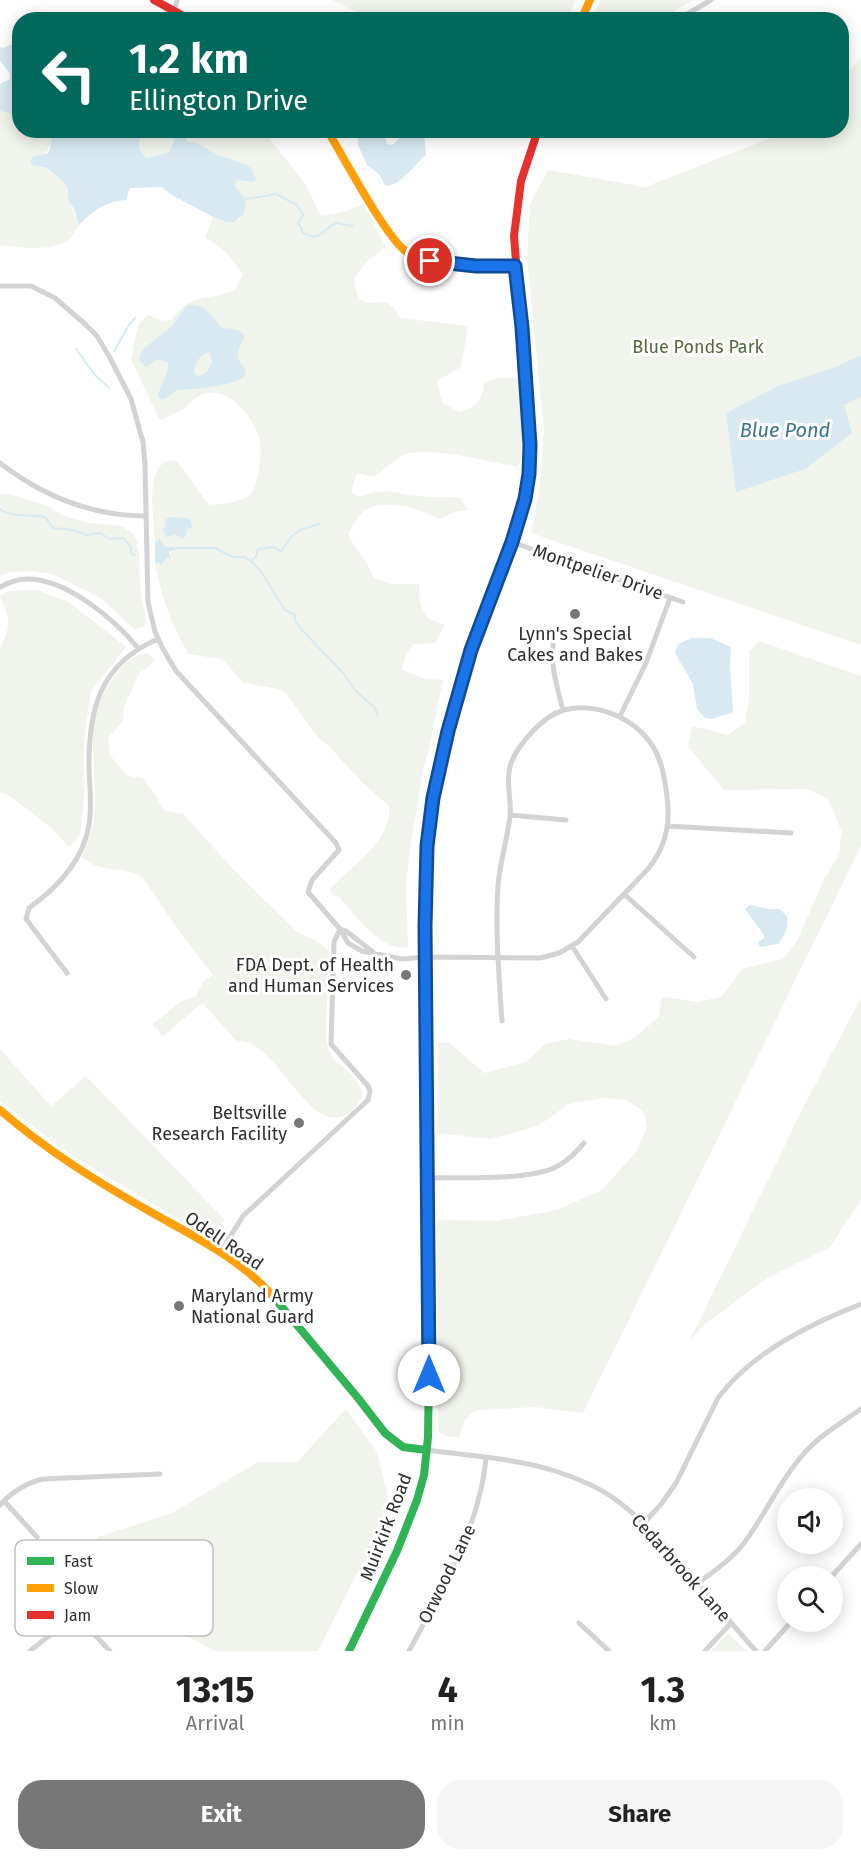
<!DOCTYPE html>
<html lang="en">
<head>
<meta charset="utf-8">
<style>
  :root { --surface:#fff; --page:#f6f6f6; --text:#222; --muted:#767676; --accent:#777 }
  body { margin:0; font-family:"Fira Sans",sans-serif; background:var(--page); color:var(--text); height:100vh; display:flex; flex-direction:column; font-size:22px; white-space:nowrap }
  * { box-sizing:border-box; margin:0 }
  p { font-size:20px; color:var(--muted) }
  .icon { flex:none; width:33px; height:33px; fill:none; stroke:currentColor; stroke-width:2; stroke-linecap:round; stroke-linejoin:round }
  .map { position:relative; height:1651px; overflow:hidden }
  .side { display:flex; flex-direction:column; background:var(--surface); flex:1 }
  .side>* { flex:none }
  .guide { position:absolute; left:12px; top:12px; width:837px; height:126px; border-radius:24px; box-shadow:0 3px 15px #0003; background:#00695c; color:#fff; overflow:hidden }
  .buttons { position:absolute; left:777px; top:1488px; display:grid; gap:12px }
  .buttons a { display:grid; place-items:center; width:66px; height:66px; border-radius:50%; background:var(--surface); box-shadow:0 3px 15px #0003; font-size:30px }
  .pin { position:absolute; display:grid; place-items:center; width:51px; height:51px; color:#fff; margin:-26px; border:3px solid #fff; border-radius:50%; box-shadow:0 2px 6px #0007 }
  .me { position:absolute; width:66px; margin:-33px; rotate:0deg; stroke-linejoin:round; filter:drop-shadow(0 0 4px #0008) }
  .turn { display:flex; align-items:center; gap:21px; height:126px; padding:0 18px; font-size:27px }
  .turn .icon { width:78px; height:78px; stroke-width:2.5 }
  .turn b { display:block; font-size:42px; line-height:51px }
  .eta { display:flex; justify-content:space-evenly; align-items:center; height:102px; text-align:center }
  .eta b { font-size:36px; font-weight:700; line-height:42px }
  .cta { display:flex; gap:12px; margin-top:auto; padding:12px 18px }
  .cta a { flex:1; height:69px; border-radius:24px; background:var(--accent); color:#fff; font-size:24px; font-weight:700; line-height:69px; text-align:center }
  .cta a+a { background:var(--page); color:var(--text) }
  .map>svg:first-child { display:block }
  .green { fill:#f1f4ec }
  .water { fill:#d8e9f1; fill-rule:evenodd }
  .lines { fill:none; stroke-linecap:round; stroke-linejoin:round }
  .stream { stroke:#d8e9f1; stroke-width:2 }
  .street { stroke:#d3d3d3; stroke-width:5 }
  .fast { stroke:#30b455; stroke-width:8 }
  .slow { stroke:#ff9f0a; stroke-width:8 }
  .jam { stroke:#e5322d; stroke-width:8 }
  .route-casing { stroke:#114b97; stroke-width:15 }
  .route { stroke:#1a73e8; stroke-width:10 }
  .poi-dot { fill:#777; stroke:#fff; stroke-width:2 }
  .labels { text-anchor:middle; stroke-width:6; stroke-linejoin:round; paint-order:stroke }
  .park-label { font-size:18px; fill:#54693c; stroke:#fff }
  .street-label { font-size:18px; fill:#2e2e2e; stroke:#fff }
  .poi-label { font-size:18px; fill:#2e2e2e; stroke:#fff; text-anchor:end }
  .water-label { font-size:20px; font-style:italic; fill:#3d758f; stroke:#fff }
  .key { fill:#fff; stroke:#c0c0c0; stroke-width:1.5 }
  .key-label { font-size:16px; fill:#2e2e2e }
</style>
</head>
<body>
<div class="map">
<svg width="861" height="1651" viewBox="0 0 861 1651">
  <rect width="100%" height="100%" fill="#fff"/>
  <path class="green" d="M 332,0 L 576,0 L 567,19 L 372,19 Z
    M 601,0 L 693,0 L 662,19 L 591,19 Z
    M 861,57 L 861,645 L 531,533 L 539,491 L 544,431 L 527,259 L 530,204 L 548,170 L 645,187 L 789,131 L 842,130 L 842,79 Z
    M 0,111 L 19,115 L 20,130 L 52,131 C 50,150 48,153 32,165 C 45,166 63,175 67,188 C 68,190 68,196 68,198 C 69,202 77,219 79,225 C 76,229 72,237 68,240 C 50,252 20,248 0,245 Z
    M 144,131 L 171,131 L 174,141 L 169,152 L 147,158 C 137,148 138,143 144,131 Z
    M 179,131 L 253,131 L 269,138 L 306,185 L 321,216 L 343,212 L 364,204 L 386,247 L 367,261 L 354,278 C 357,304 362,304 386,302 L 394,308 L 400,318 L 468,326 L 461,367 L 437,381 L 442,403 L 460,412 C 477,406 483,401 484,383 L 497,378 L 518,378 C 524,405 528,440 518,467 C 490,462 427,445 403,455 C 393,460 383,471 374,477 L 357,473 L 351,491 L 358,497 C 387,487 392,493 420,496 C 433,498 446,496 460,498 L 468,510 L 455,512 L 439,519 C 421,509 390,499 369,508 C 360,511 353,525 348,533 C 354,550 368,561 374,578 L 392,584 L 419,584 L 420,603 L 427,618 L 445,625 L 435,643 L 413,644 L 404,660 L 402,670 L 426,679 L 443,680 L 429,749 L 422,774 L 410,850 L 406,883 L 408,947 C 380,952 356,915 339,897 L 333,895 L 330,889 C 351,866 392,841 389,806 L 361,781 L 327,744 L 318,738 L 286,693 L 278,689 L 244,683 L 222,659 L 188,654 C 172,626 160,594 155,562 L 159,565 L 167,558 L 172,551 L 156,540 L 155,542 C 154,522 142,454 177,461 L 205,500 L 210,505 C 221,504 242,502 250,495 C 259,486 263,449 259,437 C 253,418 231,390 210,393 C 193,395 194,402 183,409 C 176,413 169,416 162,420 L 159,418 L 131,360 L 138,325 L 148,315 L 163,321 L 171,320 C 192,291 207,302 235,290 L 243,274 L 225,251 L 205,237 L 213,217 L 227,222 L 240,219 L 244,214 L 246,199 L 236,188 L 235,184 L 238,180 L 247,182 L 244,164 L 216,154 L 195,142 L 192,143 Z
    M 0,494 L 9,494 L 46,505 L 64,516 L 89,523 L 122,526 L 135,535 L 139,552 L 140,587 L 146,620 C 145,627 141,628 134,629 L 102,599 L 52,574 L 32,571 L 10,572 L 0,576 Z
    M 37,590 L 69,602 L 126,647 L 91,691 L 84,741 L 84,800 L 80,835 L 69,847 L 49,826 L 10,796 L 0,792 L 0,647 C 12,627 10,617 0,596 L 9,591 Z
    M 759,641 L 861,676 L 861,846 L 583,1413 L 535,1407 L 477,1410 L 465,1419 L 459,1437 L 449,1437 L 438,1432 L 437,1220 L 497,1221 L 557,1210 L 602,1190 L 636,1152 L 647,1127 L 644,1112 L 627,1100 L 606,1098 L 570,1103 L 538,1126 L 490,1139 L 437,1133 L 438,1042 L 450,1043 L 484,1073 L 526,1062 L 545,1044 L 569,1039 L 616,1046 L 636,1037 L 659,1016 L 661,999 L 665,997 L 698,1002 L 721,997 L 742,969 L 783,959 L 798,939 L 825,877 L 838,857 L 842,832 L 828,799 L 807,789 L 724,790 L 688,747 L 692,726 L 728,735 L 745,723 L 749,699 L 749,652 Z
    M 148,653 L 155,661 L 139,674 L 124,707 L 123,721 L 108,738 L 110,755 L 126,775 L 144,779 C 151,790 159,799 164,811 L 183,814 L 233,869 L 297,932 L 317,941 L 329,951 L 326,1032 C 327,1041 327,1048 331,1055 C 339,1067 362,1078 362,1095 C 362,1101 357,1105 352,1110 C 312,1148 275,1034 237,1041 L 202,1003 L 162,1037 L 158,1029 L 154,1027 L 153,1024 L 182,1001 L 196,996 L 203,982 L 213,975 L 177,928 L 143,878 C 125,865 99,874 82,857 C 87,844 93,831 94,817 C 99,762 78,720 118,672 C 126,662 135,654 148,653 Z
    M 861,998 L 861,1199 L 830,1247 L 767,1278 L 704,1325 L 689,1342 L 804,1106 Z
    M 0,1049 L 51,1106 L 86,1076 L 225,1220 L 209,1237 L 71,1155 L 0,1101 Z
    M 346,1409 L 377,1452 L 388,1497 L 376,1543 L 355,1577 L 318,1651 L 215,1651 L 104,1592 L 84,1561 L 98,1537 L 172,1513 L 258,1462 L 297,1462 Z
    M 728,1633 L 747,1651 L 711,1651 Z"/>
  <path class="water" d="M 10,45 L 19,45 L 20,115 L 17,115 L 0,111 L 0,84 L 10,79 L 10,73 L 0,61 L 0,47 L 3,48 Z
    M 52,131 L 144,131 C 138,143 136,148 147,158 L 169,152 L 174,141 L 171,131 L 182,131 L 187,136 L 187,140 L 192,143 L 195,142 L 216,154 L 244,164 L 251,168 L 256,180 L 252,182 L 238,180 L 235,184 L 236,188 L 246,199 L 244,214 L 234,222 L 227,222 L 213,217 L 170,194 L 162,187 L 130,188 L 128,192 L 127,200 C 107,201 93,210 79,225 L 74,209 L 68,200 L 68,189 L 62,180 L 47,168 L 32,165 L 30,162 L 33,156 L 47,154 L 50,149 Z
    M 357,131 L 390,131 L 392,135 L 386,138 L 386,140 L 387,144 L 392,145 L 399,139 L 400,131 L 424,131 L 426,155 C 415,164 400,187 385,186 L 380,175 L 367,165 L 358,145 Z
    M 189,305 C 208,304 211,317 222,328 C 231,329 239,328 245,336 C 243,343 236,350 238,358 C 240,364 247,368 245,375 C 242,385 188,390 177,390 L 165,399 L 161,399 L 158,396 C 160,385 169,375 168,363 L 158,359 L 146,367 L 139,360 L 142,350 L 171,327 L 184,309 ZM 210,352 L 212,361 C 210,369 206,376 197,376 L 194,373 C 195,364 199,354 210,352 Z
    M 861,355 L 861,397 L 844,405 L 852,433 L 805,469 L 736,492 L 726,413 L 778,386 L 836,367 Z
    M 170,517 L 188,518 L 191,521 L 192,528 L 187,529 L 185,537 L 183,539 L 175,534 L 169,537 L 166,536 L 162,528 L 166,527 L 165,520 Z
    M 159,539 L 166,547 L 174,547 L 176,550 L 170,551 L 169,554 L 171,559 L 167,558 L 161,565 L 155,562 L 155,542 Z
    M 692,638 L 710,638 L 731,647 L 730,666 L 733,710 L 732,713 L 711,719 L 705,718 L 697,709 L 693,684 L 675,653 L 678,644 Z
    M 750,905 L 769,909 L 779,909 L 787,916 C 788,928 786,934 778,944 L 760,947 L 758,942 L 764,938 L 764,935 L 745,909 Z"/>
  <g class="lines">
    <path class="stream" d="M 246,199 L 276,194 L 297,205 L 303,215 L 298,224 L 302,229 L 302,232 C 319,243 321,231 336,223 L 353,226
      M 76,349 L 95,375 L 109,388
      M 114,351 L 129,325 L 135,318
      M 0,509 C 11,518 31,514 45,517 L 53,528 L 74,530 L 86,535 L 100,533 L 110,539 L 123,538 L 131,547 L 131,554 L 135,555
      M 176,548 L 215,548 L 233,557 L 244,557 L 251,561 L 256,557 L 258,549 L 273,547 L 281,551 L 291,537 L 300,530 L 319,524
      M 251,561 L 260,570 L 285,610 L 295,615 L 295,621 L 301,629 L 343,673 L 357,692 L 374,707 L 378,715"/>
    <path class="street" d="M 175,10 L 177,0
      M 677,20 L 711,0
      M 0,286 L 31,286 L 55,298 L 86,325 L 97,336 L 110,358 L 131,399 L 143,442 L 145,465 L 148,602 L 155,632 L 163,649 L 176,671 L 336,843 L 339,850 L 312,880 L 308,892 L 340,929 L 348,943 L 362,951 L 402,959 L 425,957 L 540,958 L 559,953 L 578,942 L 648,869 C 666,847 671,824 667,797 C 665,780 662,760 652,745 C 634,718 597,702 564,710 C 543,716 519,743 511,763 C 505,781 512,800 510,817 C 507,840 500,862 498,885 C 495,930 499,976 502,1021
      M 0,463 C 43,496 92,516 146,516
      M 512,542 L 683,602
      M 0,587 C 8,583 17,579 26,579 C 66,578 114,619 138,648
      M 555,631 C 549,663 555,679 563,710
      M 620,716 L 646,663 L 670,598
      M 510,815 L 566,820
      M 668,826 L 791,833
      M 624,894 L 694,957
      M 340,929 L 346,931 L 373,952
      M 572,946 L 606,999
      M 67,973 L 26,919 L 29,908 C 57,888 83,861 89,825 C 92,808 90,788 89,770 C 88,711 99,664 158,639
      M 428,1178 C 462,1177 527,1181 556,1167 C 568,1161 576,1152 584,1143
      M 220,1253 L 243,1216 L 368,1100 L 370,1091 L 368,1086 L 331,1044 L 334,942 L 340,929
      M 426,1450 C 470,1456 516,1458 558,1472 C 576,1478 596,1486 612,1497 C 667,1536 710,1601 756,1651
      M 4,1501 L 37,1537
      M 0,1505 C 12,1492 25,1483 43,1479 L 160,1474
      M 644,1523 L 662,1503 L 676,1483 L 718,1398 C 750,1354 811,1323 861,1304
      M 832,1576 L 861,1544
      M 698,1583 C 714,1571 732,1559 744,1543 C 767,1512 782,1476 809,1448 C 824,1432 843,1422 861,1409
      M 75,1614 L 110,1651
      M 579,1623 L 609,1651
      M 30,1651 L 102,1594
      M 409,1651 C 442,1589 479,1529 486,1459
      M 705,1651 L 731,1623
      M 765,1651 L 791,1622"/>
    <path class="fast" d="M 426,907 C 426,886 425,864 427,843 C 435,768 455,691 482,620
      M 271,1294 L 358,1398 L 385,1433 L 403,1447 L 426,1450
      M 349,1651 L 397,1551 L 417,1500 L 424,1475 L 428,1437 L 430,1295"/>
    <path class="slow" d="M 581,20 L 590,0
      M 327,130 C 342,154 387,240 407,252 C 435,269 483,265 515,266
      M 482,620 C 500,573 524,525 529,474 C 533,442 527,408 525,376
      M 0,1110 C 46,1150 96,1181 149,1211 C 191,1235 238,1257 271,1294"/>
    <path class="jam" d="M 154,0 L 191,20
      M 525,376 L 514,236 L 521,181 L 538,130
      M 426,907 L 430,1295"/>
  </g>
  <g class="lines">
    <defs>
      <path id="route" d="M 429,1375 L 425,926 L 427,846 L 433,798 L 448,731 L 471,650 L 512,542 L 525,499 L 529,474 L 530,445 L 522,327 L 515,266 L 476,266 L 430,261"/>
    </defs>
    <use href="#route" class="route-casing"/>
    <use href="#route" class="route"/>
  </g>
  <g class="poi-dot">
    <circle cx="575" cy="614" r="6"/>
    <circle cx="406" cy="975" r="6"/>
    <circle cx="299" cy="1123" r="6"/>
    <circle cx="179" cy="1306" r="6"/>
  </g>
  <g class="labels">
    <g class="park-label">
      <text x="698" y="353">Blue Ponds Park</text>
    </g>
    <g class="street-label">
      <text transform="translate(598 572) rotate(19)" y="6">Montpelier Drive</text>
      <text transform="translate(224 1241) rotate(34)" y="6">Odell Road</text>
      <text transform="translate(386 1527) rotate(-69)" y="6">Muirkirk Road</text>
      <text transform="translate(681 1568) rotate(48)" y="6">Cedarbrook Lane</text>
      <text transform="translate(447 1574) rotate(-64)" y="6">Orwood Lane</text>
    </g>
    <g class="poi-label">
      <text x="575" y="640" text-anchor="middle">Lynn's Special<tspan x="575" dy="21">Cakes and Bakes</tspan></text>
      <text x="394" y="971">FDA Dept. of Health<tspan x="394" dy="21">and Human Services</tspan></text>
      <text x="287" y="1119">Beltsville<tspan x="287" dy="21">Research Facility</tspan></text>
      <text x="191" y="1302" text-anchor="start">Maryland Army<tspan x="191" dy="21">National Guard</tspan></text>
    </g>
    <g class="water-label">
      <text x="785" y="437">Blue Pond</text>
    </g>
  </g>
  <rect x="15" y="1540" width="198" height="96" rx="9" class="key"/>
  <rect x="27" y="1557" width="27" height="8" fill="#30b455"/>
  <rect x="27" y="1584" width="27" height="8" fill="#ff9f0a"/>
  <rect x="27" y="1611" width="27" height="8" fill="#e5322d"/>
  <g class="key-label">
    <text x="64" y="1567">Fast</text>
    <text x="64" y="1594">Slow</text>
    <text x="64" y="1621">Jam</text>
  </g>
</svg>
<div class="buttons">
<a><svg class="icon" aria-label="sound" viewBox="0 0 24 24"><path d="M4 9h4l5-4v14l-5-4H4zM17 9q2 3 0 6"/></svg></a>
<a><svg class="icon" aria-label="search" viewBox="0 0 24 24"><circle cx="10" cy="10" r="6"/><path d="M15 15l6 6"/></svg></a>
</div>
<div class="pin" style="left:430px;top:261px;background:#d93025"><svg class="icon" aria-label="arrive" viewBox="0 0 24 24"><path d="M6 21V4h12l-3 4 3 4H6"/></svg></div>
<svg class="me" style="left:429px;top:1375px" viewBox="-20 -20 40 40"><circle r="19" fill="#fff"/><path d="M0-13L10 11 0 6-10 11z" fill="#1a73e8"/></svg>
<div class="guide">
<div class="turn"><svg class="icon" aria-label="left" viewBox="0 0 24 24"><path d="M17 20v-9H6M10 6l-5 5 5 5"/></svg><div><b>1.2 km</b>Ellington Drive</div></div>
</div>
</div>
<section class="side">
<div class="eta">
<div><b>13:15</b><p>Arrival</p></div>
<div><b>4</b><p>min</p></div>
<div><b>1.3</b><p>km</p></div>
</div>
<div class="cta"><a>Exit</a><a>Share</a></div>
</section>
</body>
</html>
